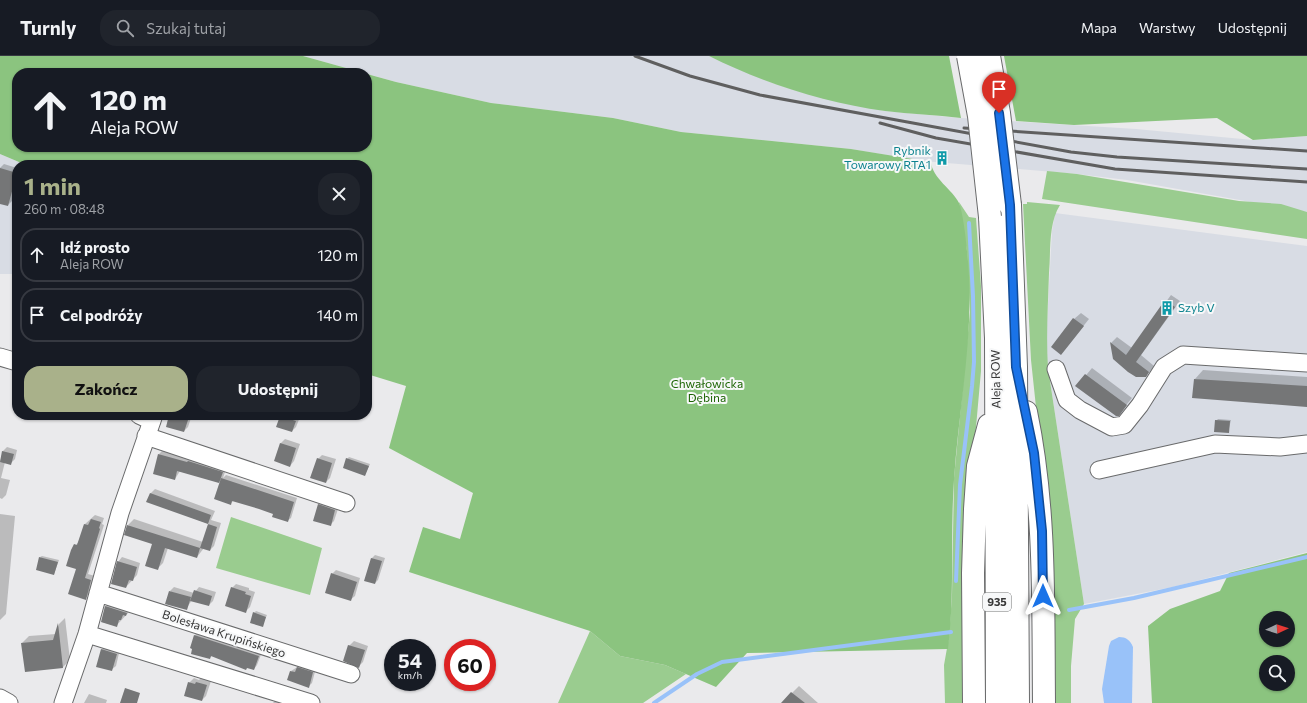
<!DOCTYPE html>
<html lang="pl">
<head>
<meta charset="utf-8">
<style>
  :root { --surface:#171b24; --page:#20242c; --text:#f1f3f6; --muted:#9ea1a6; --line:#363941; --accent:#a9b18a }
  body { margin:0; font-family:Commissioner,sans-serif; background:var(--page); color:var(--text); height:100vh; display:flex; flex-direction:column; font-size:15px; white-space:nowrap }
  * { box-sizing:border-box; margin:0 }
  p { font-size:13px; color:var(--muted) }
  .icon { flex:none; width:22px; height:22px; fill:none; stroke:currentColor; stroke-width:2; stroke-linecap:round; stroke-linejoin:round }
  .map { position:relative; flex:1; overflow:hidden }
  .side { position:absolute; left:12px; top:104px; width:360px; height:260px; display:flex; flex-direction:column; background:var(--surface); border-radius:16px; box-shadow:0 1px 3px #0004 }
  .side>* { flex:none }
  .hud { position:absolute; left:12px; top:12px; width:360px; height:84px; border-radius:16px; box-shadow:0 1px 3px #0004; background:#171b24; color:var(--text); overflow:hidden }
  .needle { width:26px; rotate:86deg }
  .tools { position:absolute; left:1259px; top:555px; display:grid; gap:8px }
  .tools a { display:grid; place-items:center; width:36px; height:36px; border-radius:50%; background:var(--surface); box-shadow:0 1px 3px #0004; font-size:20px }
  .speed { position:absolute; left:384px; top:583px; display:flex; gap:8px; font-size:20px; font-weight:700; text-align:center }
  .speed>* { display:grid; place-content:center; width:52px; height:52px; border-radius:50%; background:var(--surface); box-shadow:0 1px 3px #0004; line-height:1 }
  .speed small { font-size:10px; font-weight:400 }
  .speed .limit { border:6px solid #d22; background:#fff; color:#111 }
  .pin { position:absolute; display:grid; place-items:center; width:34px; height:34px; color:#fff; margin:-41px -17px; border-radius:50% 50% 50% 0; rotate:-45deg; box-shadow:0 0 4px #0007 }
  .pin .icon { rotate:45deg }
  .me { position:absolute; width:44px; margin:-22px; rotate:0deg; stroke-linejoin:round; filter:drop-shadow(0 0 3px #0008) }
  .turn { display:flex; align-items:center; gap:14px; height:84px; padding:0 12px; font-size:18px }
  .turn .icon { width:52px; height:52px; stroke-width:2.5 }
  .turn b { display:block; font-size:28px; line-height:34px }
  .round { display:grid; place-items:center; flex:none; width:42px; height:42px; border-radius:16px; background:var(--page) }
  .overview { display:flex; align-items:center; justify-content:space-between; height:68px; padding:0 12px }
  h1 { font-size:24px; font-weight:700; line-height:30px; color:var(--accent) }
  .primary-button { display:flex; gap:8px; margin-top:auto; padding:8px 12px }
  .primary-button a { flex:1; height:46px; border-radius:16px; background:var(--accent); color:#111; font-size:16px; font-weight:700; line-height:46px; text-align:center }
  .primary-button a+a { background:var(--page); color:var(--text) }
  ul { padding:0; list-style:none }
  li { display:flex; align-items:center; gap:12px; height:54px; margin:0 8px 6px; padding:0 4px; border:2px solid var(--line); border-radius:16px }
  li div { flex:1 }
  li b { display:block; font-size:15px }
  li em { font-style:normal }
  header { display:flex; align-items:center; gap:24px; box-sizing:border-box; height:56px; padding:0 20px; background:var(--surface); border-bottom:1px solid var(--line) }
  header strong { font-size:19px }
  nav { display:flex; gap:22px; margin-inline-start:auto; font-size:14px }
  .search { width:280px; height:36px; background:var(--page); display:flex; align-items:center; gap:10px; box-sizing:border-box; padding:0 14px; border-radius:16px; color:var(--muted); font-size:15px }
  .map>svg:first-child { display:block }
  .built { fill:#d8dce4 }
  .green { fill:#9acc8f }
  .forest { fill:#8bc47f; fill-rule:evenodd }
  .water { fill:#99c2f9 }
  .shadow { fill:#0003 }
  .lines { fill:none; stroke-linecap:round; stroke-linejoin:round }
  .stream { stroke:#99c2f9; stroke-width:4 }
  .building { fill:#757677 }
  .minor-casing { stroke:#696a6b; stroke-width:19 }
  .major-casing { stroke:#696a6b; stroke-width:24 }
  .minor { stroke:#fff; stroke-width:17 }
  .major { stroke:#fff; stroke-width:22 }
  .rail { stroke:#5f5f5f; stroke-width:3 }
  .major-bridge-casing { stroke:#696a6b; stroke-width:24; stroke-linecap:butt }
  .major-bridge { stroke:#fff; stroke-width:22 }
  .route-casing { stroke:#114b97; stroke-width:10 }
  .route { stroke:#1a73e8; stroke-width:7 }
  .labels { text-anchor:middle; stroke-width:4; stroke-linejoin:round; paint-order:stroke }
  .shield { fill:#f7f8f9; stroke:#717272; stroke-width:1 }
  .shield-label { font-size:11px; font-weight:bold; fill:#383838 }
  .culture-label { font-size:12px; fill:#0d838f; stroke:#f7f8f9; text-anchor:end }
  .street-label { font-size:12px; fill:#383838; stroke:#f7f8f9 }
  .park-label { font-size:12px; fill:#1c6504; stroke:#f7f8f9 }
</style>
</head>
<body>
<header>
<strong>Turnly</strong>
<div class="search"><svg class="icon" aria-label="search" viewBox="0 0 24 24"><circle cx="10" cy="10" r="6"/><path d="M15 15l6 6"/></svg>Szukaj tutaj</div>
<nav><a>Mapa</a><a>Warstwy</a><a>Udostępnij</a></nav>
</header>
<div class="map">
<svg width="1307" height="647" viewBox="0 0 1307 647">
  <rect width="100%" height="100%" fill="#eaeaec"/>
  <path class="built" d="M 303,0 L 709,0 L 770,26 L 801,36 L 885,55 L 961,62 L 1136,73 L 1253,84 L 1307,80 L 1307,156 L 1127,124 L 1077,118 L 923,105 L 851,93 L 681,76 L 613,62 L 491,47 L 396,26 Z
    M 0,98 L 26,109 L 17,109 L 17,218 L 0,218 Z
    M 1055,157 L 1307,190 L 1307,496 L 1173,531 L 1084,548 L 1048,312 L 1046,285 L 1052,175 Z"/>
  <path class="green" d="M 1047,115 L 1077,118 L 1239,145 L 1281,148 L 1307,156 L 1307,183 L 1042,143 Z
    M 959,146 L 969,161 L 976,162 L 981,230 L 981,315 L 972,416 L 964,647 L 945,647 L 944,609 L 949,581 L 952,539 L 954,422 L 970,256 L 967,196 Z
    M 1027,146 L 1060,149 C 1048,168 1051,195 1049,217 C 1048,249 1046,280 1048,312 L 1084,548 L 1075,563 L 1071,610 L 1071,647 L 1051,647 L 1045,436 L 1031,304 L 1023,148 L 1027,148 Z
    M 231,461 L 322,492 L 310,539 L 216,512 Z
    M 590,575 L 620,600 L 665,609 L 686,618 L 643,647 L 558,647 Z"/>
  <path class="forest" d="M 0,0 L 303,0 L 364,17 L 17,17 L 17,91 L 367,91 L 367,18 L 396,26 L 491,47 L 613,62 L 681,76 L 851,93 L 931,106 C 932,122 953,134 959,147 C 963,157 966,183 967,195 C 976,272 959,347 954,424 C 950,480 955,537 948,593 L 747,597 L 716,631 L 665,609 L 620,600 L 590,575 L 409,516 L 423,471 L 460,483 L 473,437 L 389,392 L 406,330 L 367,318 L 367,109 L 26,109 L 0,98 Z
    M 709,0 L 949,0 L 961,62 C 936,59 910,58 885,55 C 825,47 763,27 709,0 Z
    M 1004,0 L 1307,0 L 1307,80 L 1253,84 L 1217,62 L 1074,69 L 1016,65 Z
    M 1307,497 L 1307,647 L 1152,647 L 1148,570 L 1170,553 L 1220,535 L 1229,517 ZM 1266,562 L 1288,562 L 1288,584 L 1266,584 ZM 1266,606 L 1288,606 L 1288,628 L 1266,628 Z"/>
  <path class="water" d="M 1119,581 C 1126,581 1130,584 1133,591 L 1132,647 L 1104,647 L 1102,633 L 1109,590 L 1111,585 Z"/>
  <path class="shadow" d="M 4,108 L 17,112 L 17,128 L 12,145 L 8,149 L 0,147 L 0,112 Z
    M 1171,239 L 1180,245 L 1141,299 L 1154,310 L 1152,313 L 1146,320 L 1114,303 L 1111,287 L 1117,281 L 1132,292 Z
    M 1081,257 L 1089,263 L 1061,298 L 1074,263 Z
    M 1092,312 L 1132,342 L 1118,359 L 1077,330 Z
    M 1203,314 L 1307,321 L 1307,350 L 1195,323 Z
    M 170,359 L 192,359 L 188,371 L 184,375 L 167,370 Z
    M 282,359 L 300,361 L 296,371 L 292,375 L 278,371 Z
    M 1218,363 L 1231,364 L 1228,376 L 1216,365 Z
    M 285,383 L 300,388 L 294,405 L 290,410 L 276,404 L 281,387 Z
    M 7,391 L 17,394 L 15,403 L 10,408 L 5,406 L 1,422 L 10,424 L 6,439 L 2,443 L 0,442 L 0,406 L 3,395 Z
    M 162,395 L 226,413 L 223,422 L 226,419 L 297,442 L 291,462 L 287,465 L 274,457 L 234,444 L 231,447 L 222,423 L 219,426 L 180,415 L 175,423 L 159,398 Z
    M 322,399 L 336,403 L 330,422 L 326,426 L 318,403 Z
    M 349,401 L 370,408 L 365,419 L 347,403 Z
    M 155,433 L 215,455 L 211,464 L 221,467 L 214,490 L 210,494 L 204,492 L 197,501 L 168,492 L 163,507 L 157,513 L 154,487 L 128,469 L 134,463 L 203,486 L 209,468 L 148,445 L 151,437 Z
    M 323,444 L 339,450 L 334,465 L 330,469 L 318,449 Z
    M 0,458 L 15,460 L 6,558 L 0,564 Z
    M 95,459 L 104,462 L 102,468 L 104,469 L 88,518 L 95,520 L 89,538 L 85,542 L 72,494 L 80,484 L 85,468 Z
    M 375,499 L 385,502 L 378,524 L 375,527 L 365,524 L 372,502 Z
    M 42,500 L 59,504 L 54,518 L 40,501 Z
    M 122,501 L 140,507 L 137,519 L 126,531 L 118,506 Z
    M 336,514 L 360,522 L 355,540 L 350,544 L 332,518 Z
    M 236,528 L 249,532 L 249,534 L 255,536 L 250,551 L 246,555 L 232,532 Z
    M 174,531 L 194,537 L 199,531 L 216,536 L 213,545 L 209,549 L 192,544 L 186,553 L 170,535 Z
    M 110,546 L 130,555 L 116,570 L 102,566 L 106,550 Z
    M 256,555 L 267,559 L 262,570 L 254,557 Z
    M 65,562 L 70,604 L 63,611 L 26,615 L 22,587 L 29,580 L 56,578 L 59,568 Z
    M 198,576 L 262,596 L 257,609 L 254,613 L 212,600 L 209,602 L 191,592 L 195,579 Z
    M 354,585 L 368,590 L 363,606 L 359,610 L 349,590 Z
    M 106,589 L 120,593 L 116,610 L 111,614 L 102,593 Z
    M 302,608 L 316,612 L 312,627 L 308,631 L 291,615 Z
    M 194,622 L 199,624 L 201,622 L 211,625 L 206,640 L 202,644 L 189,627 Z
    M 799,630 L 818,647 L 782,647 Z
    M 89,638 L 107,644 L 106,647 L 84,647 Z
    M 277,642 L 291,647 L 273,647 Z"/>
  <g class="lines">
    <path class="stream" d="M 956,525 L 960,429 L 972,330 L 974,306 L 973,240 L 969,167
      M 1069,554 L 1134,542 L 1307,501
      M 654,647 L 697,618 L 722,606 L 951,576"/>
  </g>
  <path class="building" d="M 0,112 L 17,117 L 8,150 L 0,148 Z
    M 1165,244 L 1175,251 L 1136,306 L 1149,316 L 1146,321 L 1136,321 L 1128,316 L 1113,303 L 1110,286 L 1126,299 Z
    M 1073,262 L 1084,270 L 1061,299 L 1051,291 Z
    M 1085,318 L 1127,349 L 1119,360 L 1116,360 L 1075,330 Z
    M 1194,323 L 1307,330 L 1307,351 L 1192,342 Z
    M 169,359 L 189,361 L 184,376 L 166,371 Z
    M 280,360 L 296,365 L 292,376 L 276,371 Z
    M 1215,364 L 1230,365 L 1229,377 L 1214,376 Z
    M 280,387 L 296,392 L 290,411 L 274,405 Z
    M 2,395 L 14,398 L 11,409 L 0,406 Z
    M 158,398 L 187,406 L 188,405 L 223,416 L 219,427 L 177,415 L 175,424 L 153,418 Z
    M 317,402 L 332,407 L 326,427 L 310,422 Z
    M 346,402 L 369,410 L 365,420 L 343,412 Z
    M 221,422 L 294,446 L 288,466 L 272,461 L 273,458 L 259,453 L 232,445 L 231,449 L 214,443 Z
    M 150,437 L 211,459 L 208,468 L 146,446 Z
    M 318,448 L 335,454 L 331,470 L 313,465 Z
    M 91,463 L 101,466 L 99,472 L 100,473 L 85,522 L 91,524 L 86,544 L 68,538 L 76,513 L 66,510 L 71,494 L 74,488 L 77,489 L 84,468 L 88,469 Z
    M 208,468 L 217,471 L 210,495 L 200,492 Z
    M 127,469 L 200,492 L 197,502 L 165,492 L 158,514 L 145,510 L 152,488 L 124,479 Z
    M 39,501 L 58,506 L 54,519 L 36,514 Z
    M 371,502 L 382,505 L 375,528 L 364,525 Z
    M 117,505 L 137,511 L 133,525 L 129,524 L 126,532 L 111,528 Z
    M 331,517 L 357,526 L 351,545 L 325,537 Z
    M 231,531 L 246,536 L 245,538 L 251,540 L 246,557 L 225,550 Z
    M 194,534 L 212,540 L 209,550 L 190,545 Z
    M 169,535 L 191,541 L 187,554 L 165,548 Z
    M 105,550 L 127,557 L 126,560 L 123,559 L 121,564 L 119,564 L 117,571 L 101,566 Z
    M 253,556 L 266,561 L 263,571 L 250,567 Z
    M 58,567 L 63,612 L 25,616 L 21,587 L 53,584 Z
    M 194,579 L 259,600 L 254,614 L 247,612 L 246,614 L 211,600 L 210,603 L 191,598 L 192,593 L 190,592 Z
    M 348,589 L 365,594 L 359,612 L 343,605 Z
    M 101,593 L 117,598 L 112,615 L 96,611 Z
    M 297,611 L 313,616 L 309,632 L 287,624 L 290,615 L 295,616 Z
    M 188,626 L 195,628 L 196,626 L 207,629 L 202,645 L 184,640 Z
    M 125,632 L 140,637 L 137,647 L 120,647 Z
    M 791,636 L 805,647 L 781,647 Z"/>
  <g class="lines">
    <defs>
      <path id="minor" d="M 0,301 L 17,306
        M 1056,313 L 1067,344 L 1080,354 L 1112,371 L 1124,369 L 1140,349 L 1164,311 L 1183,299 L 1307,307
        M 139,359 L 152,365
        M 146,380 L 346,447
        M 1099,414 L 1215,388 L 1280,391 L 1307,388
        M 98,537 L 351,618
        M 87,578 L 311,647
        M 0,642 L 9,647
        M 63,647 L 87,578 L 120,457 L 154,359"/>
      <path id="major" d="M 1010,149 L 1016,311 L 1018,647
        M 990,161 L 996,282 L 997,647
        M 1026,356 C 1046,452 1043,549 1044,647
        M 974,647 L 973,517 L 975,453 L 978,410 L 989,369"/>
    </defs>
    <use href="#minor" class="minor-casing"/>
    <use href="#major" class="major-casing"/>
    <use href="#minor" class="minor"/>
    <use href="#major" class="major"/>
    <path class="rail" d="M 635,0 L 690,20 L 760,39 L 1071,96 L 1117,101 L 1307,113
      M 880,67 L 936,82 L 1115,113 L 1307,126
      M 964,72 L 1307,95"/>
    <defs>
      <path id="major-bridge" d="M 968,0 L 979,60 L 990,161
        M 989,0 L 999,57 L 1010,149"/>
    </defs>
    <use href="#major-bridge" class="major-bridge-casing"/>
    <use href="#major-bridge" class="major-bridge"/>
  </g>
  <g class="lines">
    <defs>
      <path id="route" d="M 999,57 L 1010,149 L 1016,311 L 1034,397 L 1042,475 L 1043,540"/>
    </defs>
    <use href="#route" class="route-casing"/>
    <use href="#route" class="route"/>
  </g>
  <defs>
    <symbol id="building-bare" viewBox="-9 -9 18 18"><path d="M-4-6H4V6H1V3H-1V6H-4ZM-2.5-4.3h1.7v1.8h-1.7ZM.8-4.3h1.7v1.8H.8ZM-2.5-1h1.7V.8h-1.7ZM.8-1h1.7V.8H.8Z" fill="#0f9aa8" stroke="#f7f8f9" stroke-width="2.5" paint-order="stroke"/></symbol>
  </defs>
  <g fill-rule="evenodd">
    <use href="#building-bare" x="932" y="92" width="20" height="20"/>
    <use href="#building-bare" x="1157" y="242" width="20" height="20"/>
  </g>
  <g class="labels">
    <rect class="shield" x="983" y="537" width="28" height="18" rx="3"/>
    <g class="shield-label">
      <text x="997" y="550">935</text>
    </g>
    <g class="culture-label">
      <text x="931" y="99">Rybnik<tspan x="931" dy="14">Towarowy RTA1</tspan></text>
      <text x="1178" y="256" text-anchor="start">Szyb V</text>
    </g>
    <g class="street-label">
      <text transform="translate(996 323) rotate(-91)" y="4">Aleja ROW</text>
      <text transform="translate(224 578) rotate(18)" y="4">Bolesława Krupińskiego</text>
    </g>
    <g class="park-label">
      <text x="707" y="332">Chwałowicka<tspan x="707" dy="14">Dębina</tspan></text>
    </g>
  </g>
</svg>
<div class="tools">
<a><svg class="needle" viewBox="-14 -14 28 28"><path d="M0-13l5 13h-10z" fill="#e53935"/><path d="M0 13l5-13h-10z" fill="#9ea1a6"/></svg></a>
<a><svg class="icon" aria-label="search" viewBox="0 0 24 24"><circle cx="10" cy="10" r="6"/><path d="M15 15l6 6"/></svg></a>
</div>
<div class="speed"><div>54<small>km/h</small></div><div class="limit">60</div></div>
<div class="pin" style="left:999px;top:57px;background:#d93025"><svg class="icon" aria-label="arrive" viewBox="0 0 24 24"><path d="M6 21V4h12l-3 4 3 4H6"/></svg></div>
<svg class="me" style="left:1043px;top:540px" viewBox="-20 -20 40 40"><path d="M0-17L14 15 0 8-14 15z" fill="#1a73e8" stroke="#fff" stroke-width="4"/></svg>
<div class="hud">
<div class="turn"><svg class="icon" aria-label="ahead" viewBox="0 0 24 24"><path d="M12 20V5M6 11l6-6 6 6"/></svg><div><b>120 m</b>Aleja ROW</div></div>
</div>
<section class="side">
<div class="overview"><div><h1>1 min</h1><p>260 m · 08:48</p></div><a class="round"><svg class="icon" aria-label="close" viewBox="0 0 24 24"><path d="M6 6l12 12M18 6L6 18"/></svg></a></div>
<ul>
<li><svg class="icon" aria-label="ahead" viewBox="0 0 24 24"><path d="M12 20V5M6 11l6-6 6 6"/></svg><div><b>Idź prosto</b><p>Aleja ROW</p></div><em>120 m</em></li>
<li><svg class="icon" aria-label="arrive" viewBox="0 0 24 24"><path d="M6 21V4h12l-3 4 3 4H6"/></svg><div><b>Cel podróży</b></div><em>140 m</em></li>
</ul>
<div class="primary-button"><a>Zakończ</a><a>Udostępnij</a></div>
</section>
</div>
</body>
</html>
